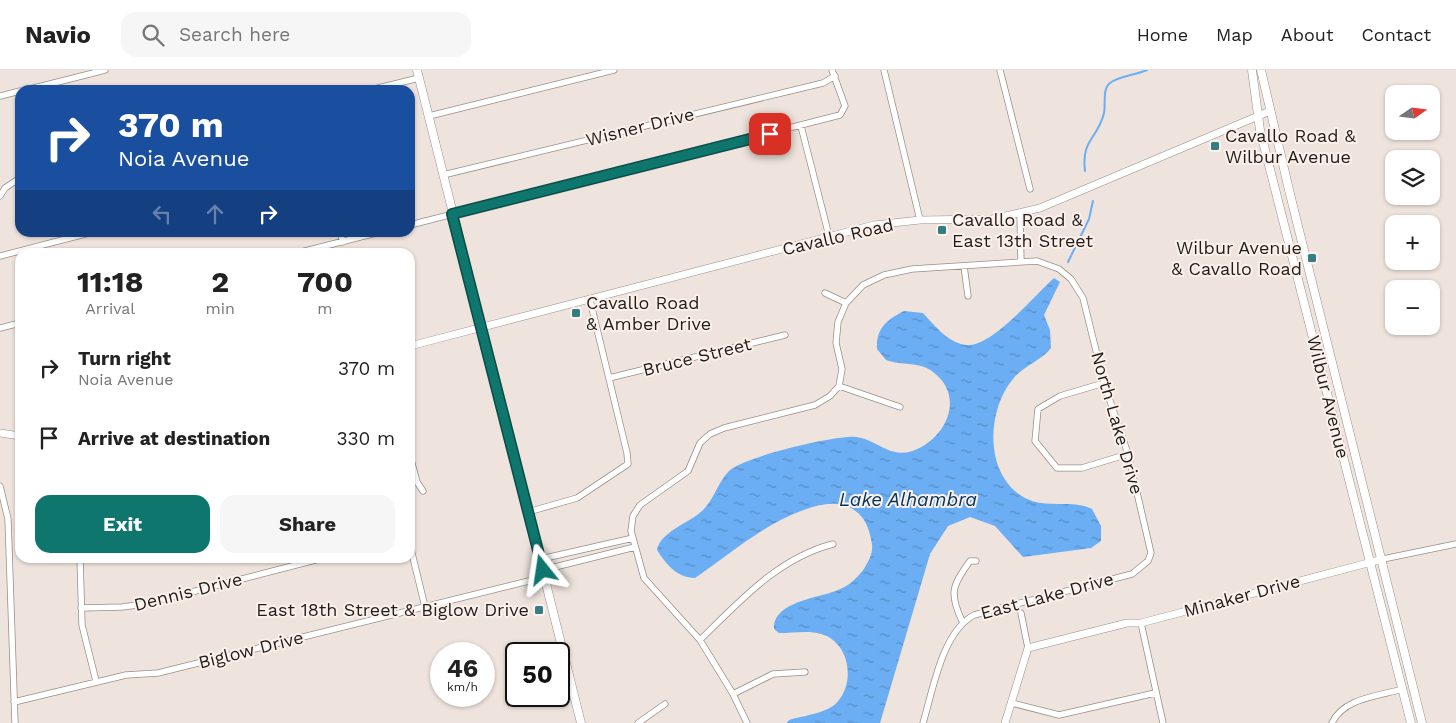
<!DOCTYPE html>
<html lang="en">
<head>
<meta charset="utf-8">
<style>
  :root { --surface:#fff; --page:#f6f6f6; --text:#222; --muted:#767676; --line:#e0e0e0; --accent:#0f766e }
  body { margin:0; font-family:"Work Sans",sans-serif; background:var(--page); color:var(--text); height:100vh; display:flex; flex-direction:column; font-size:19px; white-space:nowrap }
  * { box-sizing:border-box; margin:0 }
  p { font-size:16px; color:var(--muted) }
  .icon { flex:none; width:28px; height:28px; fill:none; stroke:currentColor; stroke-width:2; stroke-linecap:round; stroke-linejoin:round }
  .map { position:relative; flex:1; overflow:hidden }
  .side { position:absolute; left:15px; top:178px; width:400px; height:315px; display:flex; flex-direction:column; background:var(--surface); border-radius:15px; box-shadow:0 1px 4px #0004 }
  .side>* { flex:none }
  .guide { position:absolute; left:15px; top:15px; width:400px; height:152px; border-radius:15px; box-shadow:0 1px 4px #0004; background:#1a4fa0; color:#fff; overflow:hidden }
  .needle { width:32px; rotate:76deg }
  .controls { position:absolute; left:1385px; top:15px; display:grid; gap:10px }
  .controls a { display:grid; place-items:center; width:55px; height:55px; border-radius:10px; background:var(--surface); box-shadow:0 1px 4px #0004; font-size:25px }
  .speed { position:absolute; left:430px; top:572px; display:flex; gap:10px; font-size:25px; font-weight:700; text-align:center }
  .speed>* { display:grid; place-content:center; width:65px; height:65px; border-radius:50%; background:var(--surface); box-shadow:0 1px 4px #0004; line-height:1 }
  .speed small { font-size:12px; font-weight:400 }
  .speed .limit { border:2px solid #111; border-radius:8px; background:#fff; color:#111 }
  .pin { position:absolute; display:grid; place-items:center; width:42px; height:42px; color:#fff; margin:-21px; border-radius:10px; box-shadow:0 2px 8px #0006 }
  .me { position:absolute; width:55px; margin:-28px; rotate:345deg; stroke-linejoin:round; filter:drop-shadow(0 0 4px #0008) }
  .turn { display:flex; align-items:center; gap:18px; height:105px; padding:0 20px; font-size:22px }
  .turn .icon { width:65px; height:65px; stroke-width:2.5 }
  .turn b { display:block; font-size:35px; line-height:42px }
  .lanes { display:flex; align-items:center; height:48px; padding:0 20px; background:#0003; justify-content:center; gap:25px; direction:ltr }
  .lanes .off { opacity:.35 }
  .eta { display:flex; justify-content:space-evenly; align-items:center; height:85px; text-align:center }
  .eta b { font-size:30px; font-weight:700; line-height:35px }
  .primary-button { display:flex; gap:10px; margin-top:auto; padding:10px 20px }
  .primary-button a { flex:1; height:58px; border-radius:15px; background:var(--accent); color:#fff; font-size:20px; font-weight:700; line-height:58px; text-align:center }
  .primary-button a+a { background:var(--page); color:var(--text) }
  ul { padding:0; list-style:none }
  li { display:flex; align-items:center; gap:15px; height:70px; padding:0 20px }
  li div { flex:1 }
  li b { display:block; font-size:19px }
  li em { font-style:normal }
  header { display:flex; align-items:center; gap:30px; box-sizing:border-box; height:70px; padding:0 25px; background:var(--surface); border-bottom:1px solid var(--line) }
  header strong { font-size:24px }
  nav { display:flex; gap:28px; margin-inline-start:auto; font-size:18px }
  .search { width:350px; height:45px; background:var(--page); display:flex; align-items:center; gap:12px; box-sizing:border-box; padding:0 18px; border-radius:15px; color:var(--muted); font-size:19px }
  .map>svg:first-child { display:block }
  .water { fill:url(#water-ripples) }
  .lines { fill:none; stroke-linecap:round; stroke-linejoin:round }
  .stream { stroke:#6baef3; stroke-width:2 }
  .minor-casing { stroke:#988e88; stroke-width:7 }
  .tertiary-casing { stroke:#988e88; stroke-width:8 }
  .secondary-casing { stroke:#988e88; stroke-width:9 }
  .minor { stroke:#fff; stroke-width:5.5 }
  .tertiary { stroke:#fff; stroke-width:7 }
  .secondary { stroke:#fff; stroke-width:8 }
  .route-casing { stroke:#0a4d48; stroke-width:12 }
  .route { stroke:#0f766e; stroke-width:9 }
  .poi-dot { fill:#347d82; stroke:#fcf1ea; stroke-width:2 }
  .labels { text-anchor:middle; stroke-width:4; stroke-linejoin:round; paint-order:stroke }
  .street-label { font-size:18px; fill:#211d1b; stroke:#fcf1ea }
  .poi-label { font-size:18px; fill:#211d1b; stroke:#fcf1ea; text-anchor:start }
  .water-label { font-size:19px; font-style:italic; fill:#00335e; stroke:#fcf1ea }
</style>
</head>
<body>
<header>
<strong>Navio</strong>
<div class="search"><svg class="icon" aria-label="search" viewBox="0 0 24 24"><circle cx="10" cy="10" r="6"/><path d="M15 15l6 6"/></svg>Search here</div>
<nav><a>Home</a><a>Map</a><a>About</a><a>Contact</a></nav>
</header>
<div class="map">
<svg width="1456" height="653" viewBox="0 0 1456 653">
  <defs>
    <pattern id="water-ripples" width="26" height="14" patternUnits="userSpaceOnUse" patternTransform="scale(1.25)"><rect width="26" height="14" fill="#6baef3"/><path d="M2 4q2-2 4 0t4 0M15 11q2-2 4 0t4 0" fill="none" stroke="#588dc4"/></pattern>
  </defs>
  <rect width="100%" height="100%" fill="#efe4dd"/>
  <path class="water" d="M 1054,208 L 1060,212 L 1044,245 L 1050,260 L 1051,278 C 1041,291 1023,296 1013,309 C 986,341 984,406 1025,428 C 1045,439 1072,429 1092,439 L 1101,456 L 1101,471 L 1091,478 L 1023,487 L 995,456 L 970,447 L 948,456 L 930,484 L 880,653 L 787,653 L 789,650 C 802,646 821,644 833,636 C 857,617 851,572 821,564 C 809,560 792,563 779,563 L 774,559 C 773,531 820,528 838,520 C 849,516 857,508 864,499 C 869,490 873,484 872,474 C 870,464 868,454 861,446 C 845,428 822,433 801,441 C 763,455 729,485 695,508 C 677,508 666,494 657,480 C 660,462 689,453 702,441 C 714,430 718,412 729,401 C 743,387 836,365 856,367 C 875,369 889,387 909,382 C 945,372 967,327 933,302 C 919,291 902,296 886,290 L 877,279 C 876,259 886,250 904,241 L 923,243 C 934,255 948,273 966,275 C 991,278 1035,225 1054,208 Z"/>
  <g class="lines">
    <path class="stream" d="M 1085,101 C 1081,69 1098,69 1104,43 C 1106,34 1102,19 1110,13 C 1119,6 1136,5 1147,0
      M 1068,192 L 1089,149 L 1093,131"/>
    <defs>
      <path id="minor" d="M 884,0 L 920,150
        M 1000,0 L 1030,119
        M 26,20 L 105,0
        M 370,20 L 419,8
        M 0,26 L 20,21
        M 429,46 L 614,0
        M 801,56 L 829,166
        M 443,105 L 823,13 L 835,6
        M 0,126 L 5,118 L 20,108
        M 1020,144 L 1021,192
        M 410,155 L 840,45 L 845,36 L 832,0
        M 340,162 L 343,172
        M 301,182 L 380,162
        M 0,186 L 93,162
        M 964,196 L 968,226
        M 825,223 L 846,233
        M 0,258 L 20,253
        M 609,308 L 785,265
        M 1104,313 L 1060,326 L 1038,339 L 1035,371 L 1057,398 L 1082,398 L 1128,384
        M 839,316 L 900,337
        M 410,386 L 417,412 L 423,421
        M 0,416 L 8,449 L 15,653
        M 528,442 L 577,428 L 628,394 L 627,383 L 590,230
        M 410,475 L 425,537
        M 80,488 L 82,555 L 96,611
        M 541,489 L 633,468
        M 1383,489 L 1456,474
        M 543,500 L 635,477
        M 81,538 L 122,537 L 145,534 L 323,488
        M 1021,543 L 1028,578
        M 962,551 C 949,523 952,516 970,491 L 976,491
        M 1141,553 L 1163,653
        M 700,570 C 739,532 778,488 833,474
        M 733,624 L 773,604 L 805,602
        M 14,632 L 126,605 L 158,603 L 545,507
        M 1012,633 L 1059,645 L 1155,623
        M 638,653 L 665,634
        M 747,653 L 733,624 L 700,570 L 644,508 L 631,461 L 633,446 L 640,435 L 688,401 L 700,373 L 710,364 L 724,358 L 815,335 L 830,326 L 839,316 L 842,299 L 836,273 L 838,252 L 846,233 L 863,215 L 884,205 L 912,199 L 1037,191 L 1059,199 L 1071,209 L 1083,228 L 1104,313 L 1128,384 L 1151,483 L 1148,491 L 1132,504 L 974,545 C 942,562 933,620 923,653
        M 1332,653 C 1343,628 1379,626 1403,619"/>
      <path id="tertiary" d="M 410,276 L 874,155 L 920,150 L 992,149 L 1040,138 L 1270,41
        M 0,363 L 20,366
        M 1005,653 L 1028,578 L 1127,553 L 1141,553 L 1383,489"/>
      <path id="secondary" d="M 417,0 L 581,653
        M 1252,0 L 1260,60 L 1411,653
        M 1261,0 L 1289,120 L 1422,653"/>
    </defs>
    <use href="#minor" class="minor-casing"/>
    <use href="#tertiary" class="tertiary-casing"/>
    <use href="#secondary" class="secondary-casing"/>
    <use href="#minor" class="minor"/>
    <use href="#tertiary" class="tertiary"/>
    <use href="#secondary" class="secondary"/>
  </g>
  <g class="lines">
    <defs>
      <path id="route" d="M 543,500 L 452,144 L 770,64"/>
    </defs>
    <use href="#route" class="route-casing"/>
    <use href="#route" class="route"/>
  </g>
  <g class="poi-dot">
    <rect x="1210" y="71" width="10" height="10" rx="2.5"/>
    <rect x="937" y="155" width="10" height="10" rx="2.5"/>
    <rect x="1307" y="183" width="10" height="10" rx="2.5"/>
    <rect x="571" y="238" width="10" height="10" rx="2.5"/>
    <rect x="534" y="535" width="10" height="10" rx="2.5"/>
  </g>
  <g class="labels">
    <g class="street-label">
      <text transform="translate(640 57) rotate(-14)" y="6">Wisner Drive</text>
      <text transform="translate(838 167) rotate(-13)" y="6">Cavallo Road</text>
      <text transform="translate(697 287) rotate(-14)" y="6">Bruce Street</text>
      <text transform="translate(1328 327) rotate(76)" y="6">Wilbur Avenue</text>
      <text transform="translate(1117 353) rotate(74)" y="6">North Lake Drive</text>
      <text transform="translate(188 522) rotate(-14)" y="6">Dennis Drive</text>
      <text transform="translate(1047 526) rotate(-15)" y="6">East Lake Drive</text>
      <text transform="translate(1242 526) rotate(-15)" y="6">Minaker Drive</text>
      <text transform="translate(251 580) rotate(-14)" y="6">Biglow Drive</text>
    </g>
    <g class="poi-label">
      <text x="1225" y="72">Cavallo Road &amp;<tspan x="1225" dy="21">Wilbur Avenue</tspan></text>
      <text x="952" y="156">Cavallo Road &amp;<tspan x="952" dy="21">East 13th Street</tspan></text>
      <text x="1302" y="184" text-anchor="end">Wilbur Avenue<tspan x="1302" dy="21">&amp; Cavallo Road</tspan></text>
      <text x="586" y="239">Cavallo Road<tspan x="586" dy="21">&amp; Amber Drive</tspan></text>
      <text x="529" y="546" text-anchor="end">East 18th Street &amp; Biglow Drive</text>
    </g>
    <g class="water-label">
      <text x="908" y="436">Lake Alhambra</text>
    </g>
  </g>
</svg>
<div class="controls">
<a><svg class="needle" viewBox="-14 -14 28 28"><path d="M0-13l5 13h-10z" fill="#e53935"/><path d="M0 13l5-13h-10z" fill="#767676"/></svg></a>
<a><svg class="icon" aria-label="layers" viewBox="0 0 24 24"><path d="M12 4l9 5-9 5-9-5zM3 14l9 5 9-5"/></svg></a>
<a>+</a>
<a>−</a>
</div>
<div class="speed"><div>46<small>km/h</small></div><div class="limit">50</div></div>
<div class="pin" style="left:770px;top:64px;background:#d93025"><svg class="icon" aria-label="arrive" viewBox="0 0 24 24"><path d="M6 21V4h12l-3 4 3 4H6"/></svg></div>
<svg class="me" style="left:543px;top:500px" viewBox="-20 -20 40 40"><path d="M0-17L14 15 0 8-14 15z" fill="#0f766e" stroke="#fff" stroke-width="4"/></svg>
<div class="guide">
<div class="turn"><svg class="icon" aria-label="right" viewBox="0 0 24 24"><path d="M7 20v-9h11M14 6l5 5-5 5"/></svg><div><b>370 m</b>Noia Avenue</div></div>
<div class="lanes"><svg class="icon off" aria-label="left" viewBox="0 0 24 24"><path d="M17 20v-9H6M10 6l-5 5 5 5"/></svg><svg class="icon off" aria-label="ahead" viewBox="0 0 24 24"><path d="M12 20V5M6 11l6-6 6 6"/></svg><svg class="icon" aria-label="right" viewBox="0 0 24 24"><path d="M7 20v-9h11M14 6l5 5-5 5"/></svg></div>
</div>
<section class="side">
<div class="eta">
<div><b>11:18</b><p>Arrival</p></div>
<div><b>2</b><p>min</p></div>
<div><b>700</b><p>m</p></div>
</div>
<ul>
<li><svg class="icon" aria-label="right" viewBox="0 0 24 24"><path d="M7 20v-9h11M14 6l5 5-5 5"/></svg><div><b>Turn right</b><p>Noia Avenue</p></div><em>370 m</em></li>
<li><svg class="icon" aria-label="arrive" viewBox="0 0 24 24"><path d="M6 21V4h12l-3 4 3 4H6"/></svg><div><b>Arrive at destination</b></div><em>330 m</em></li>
</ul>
<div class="primary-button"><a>Exit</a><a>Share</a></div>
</section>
</div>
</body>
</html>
